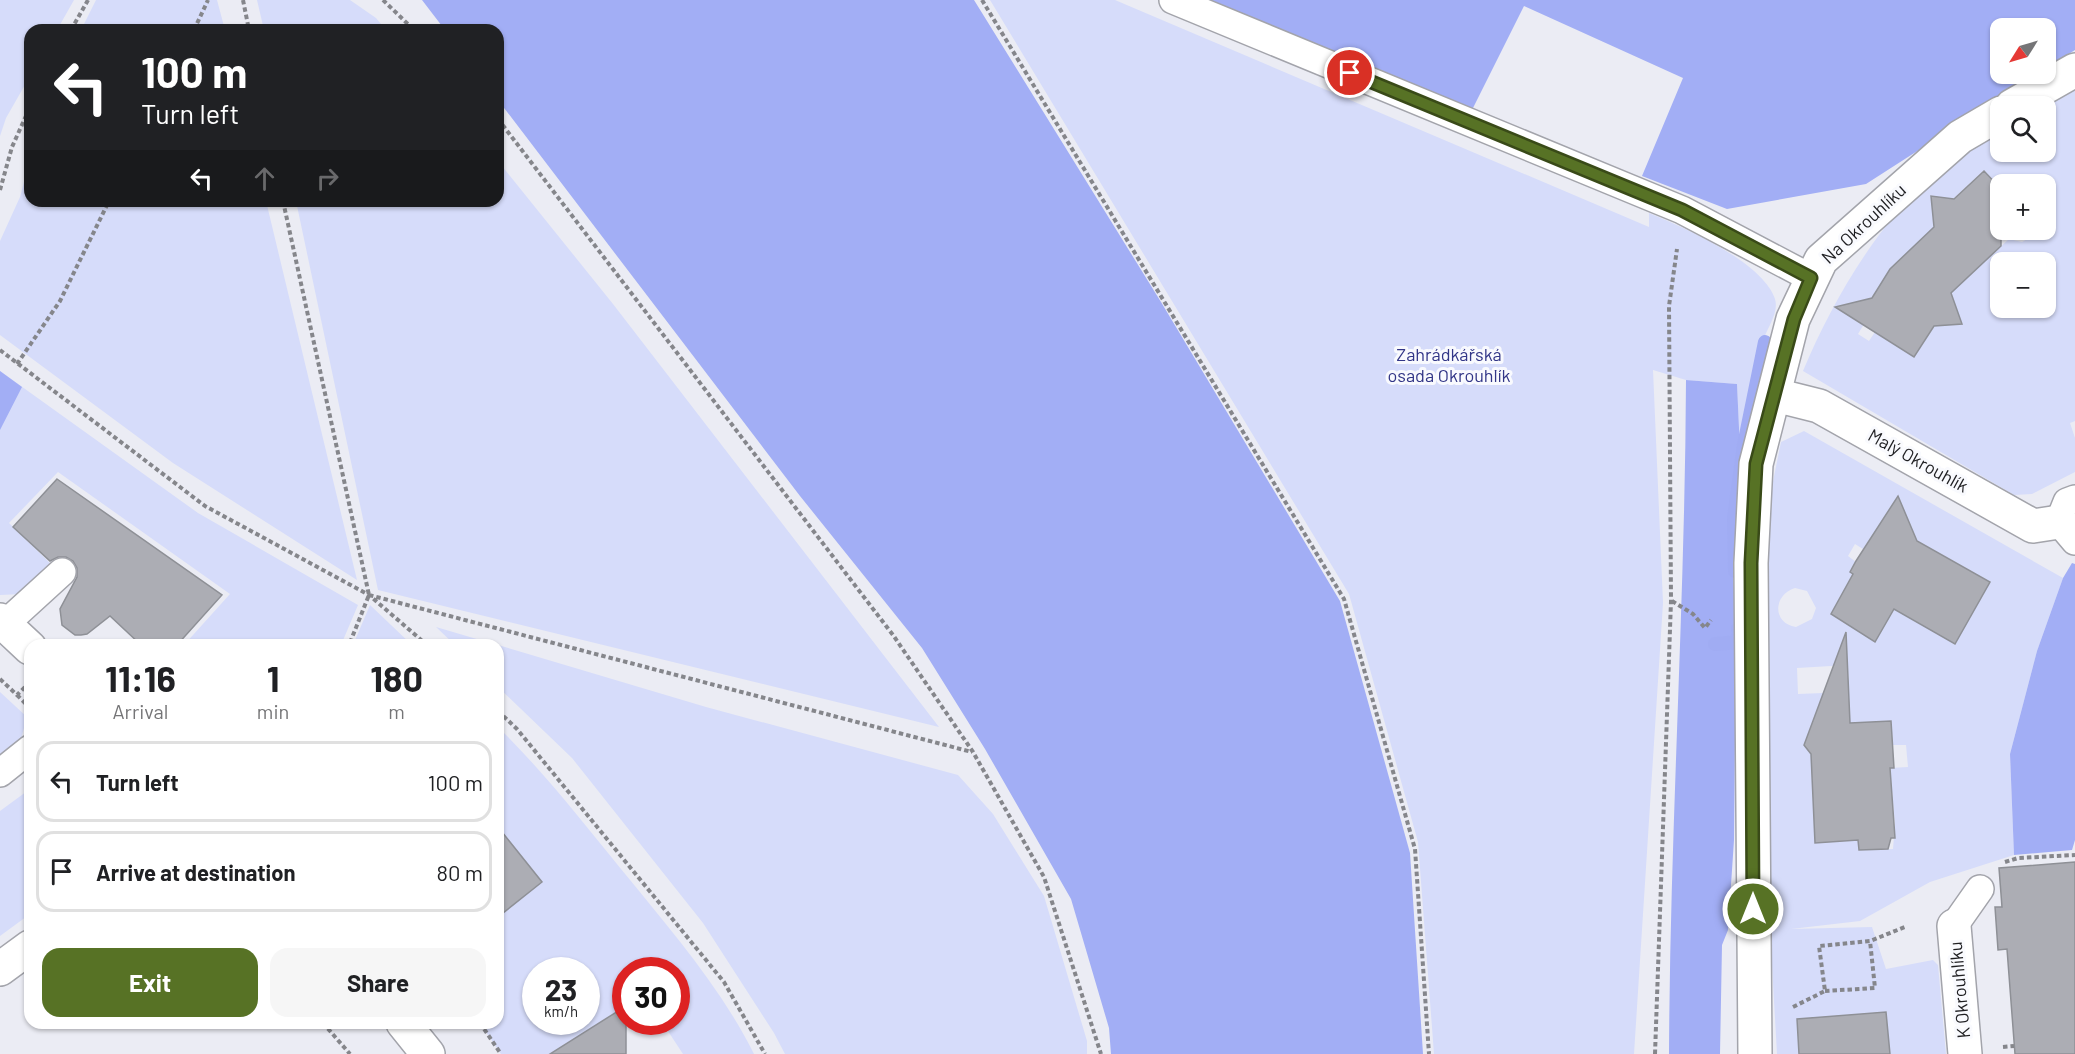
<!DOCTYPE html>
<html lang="en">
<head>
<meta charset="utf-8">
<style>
  :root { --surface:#fff; --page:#f6f6f6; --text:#202124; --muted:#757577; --line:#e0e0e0; --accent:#577225 }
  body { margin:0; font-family:Barlow,sans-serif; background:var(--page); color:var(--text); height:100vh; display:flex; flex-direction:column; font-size:22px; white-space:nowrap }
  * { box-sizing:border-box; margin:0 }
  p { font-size:20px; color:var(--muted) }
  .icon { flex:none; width:33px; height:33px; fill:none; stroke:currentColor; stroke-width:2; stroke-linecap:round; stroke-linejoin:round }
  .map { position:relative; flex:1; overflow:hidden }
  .sheet { position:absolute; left:24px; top:639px; width:480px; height:390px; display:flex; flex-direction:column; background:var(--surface); border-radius:18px; box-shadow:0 2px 4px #0004 }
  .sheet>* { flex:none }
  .banner { position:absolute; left:24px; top:24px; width:480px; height:183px; border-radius:18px; box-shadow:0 2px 4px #0004; background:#202124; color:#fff; overflow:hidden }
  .needle { width:39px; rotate:233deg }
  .buttons { position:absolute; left:1990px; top:18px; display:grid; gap:12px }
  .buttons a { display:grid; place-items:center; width:66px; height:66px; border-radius:12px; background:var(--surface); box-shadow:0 2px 4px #0004; font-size:30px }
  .speed { position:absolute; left:522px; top:957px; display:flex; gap:12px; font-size:30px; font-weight:700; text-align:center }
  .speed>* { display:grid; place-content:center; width:78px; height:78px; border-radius:50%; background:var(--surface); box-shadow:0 2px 4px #0004; line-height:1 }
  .speed small { font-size:15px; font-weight:400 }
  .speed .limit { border:9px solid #d22; background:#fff; color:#111 }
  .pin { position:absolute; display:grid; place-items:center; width:51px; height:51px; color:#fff; margin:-26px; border:3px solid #fff; border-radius:50%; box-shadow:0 2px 6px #0007 }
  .me { position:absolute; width:66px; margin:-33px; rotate:0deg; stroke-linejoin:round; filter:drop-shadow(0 0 4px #0008) }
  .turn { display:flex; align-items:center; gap:21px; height:126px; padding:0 18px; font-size:27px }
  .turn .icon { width:78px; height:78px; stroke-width:2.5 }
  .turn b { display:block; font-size:42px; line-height:51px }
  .lanes { display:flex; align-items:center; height:57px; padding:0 18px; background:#0003; justify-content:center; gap:30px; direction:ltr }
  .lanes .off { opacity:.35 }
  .eta { display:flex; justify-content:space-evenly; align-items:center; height:102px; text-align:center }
  .eta b { font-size:36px; font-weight:700; line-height:42px }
  .cta { display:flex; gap:12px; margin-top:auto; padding:12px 18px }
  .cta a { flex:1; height:69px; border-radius:18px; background:var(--accent); color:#fff; font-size:24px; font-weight:700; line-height:69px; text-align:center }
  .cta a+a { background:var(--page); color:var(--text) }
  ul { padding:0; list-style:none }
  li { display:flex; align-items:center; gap:18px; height:81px; margin:0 12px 9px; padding:0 6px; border:3px solid var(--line); border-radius:18px }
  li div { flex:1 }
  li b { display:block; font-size:22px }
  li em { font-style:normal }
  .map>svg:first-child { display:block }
  .green { fill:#d6dcfa; fill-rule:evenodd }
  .forest { fill:#a2aef5 }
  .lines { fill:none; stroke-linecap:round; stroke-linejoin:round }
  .stream { stroke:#a0acf3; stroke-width:14 }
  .building { fill:#acadb4; stroke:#8e9096; stroke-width:1.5 }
  .service-casing { stroke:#a3a4ab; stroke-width:30 }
  .minor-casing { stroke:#a3a4ab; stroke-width:36 }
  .path { stroke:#85868b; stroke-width:4; stroke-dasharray:4.5 3; stroke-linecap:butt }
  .service { stroke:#fff; stroke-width:27 }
  .minor { stroke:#fff; stroke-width:33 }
  .route-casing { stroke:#394a18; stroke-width:15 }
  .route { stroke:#577225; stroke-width:10 }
  .labels { text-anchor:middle; stroke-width:6; stroke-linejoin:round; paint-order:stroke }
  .street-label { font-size:18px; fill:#1f1f22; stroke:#f9fafe }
  .park-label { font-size:18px; fill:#323687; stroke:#f9fafe }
</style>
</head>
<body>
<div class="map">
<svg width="2075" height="1054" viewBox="0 0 2075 1054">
  <rect width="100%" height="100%" fill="#ebecf4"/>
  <path class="green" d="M 0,0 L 74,0 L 57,30 L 30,30 L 30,76 L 6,118 L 0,136 Z
    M 96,0 L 217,0 L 225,30 L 81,30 Z
    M 257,0 L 350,0 L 376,18 L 386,30 L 264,30 Z
    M 990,0 L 1115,0 L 1649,227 L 1649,213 C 1683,227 1763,262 1775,299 C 1779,312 1768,327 1764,338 C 1752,372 1747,415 1740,450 L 1737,384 L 1686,380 L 1653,370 L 1663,603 L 1634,1054 L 1434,1054 L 1418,842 L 1349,594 Z
    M 2075,82 L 2075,421 L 2070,423 L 2075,438 L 2075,472 L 2032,494 L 2014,495 L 1803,371 C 1831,304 1876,226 1931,177 C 1953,159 1978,143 2001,125 L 2001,152 L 2046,152 L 2046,106 L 2032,106 ZM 1983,171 L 2001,189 L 2001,184 L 2046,184 L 2046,230 L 2033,230 L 2031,237 L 2022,242 L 2009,239 L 1981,265 L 1933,214 L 1932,207 L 1939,198 L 1951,201 ZM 2001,262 L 2046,262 L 2046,308 L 2001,308 ZM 1894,265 L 1954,304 L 1950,324 L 1936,324 L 1914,357 L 1875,332 L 1869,341 L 1858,334 L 1864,324 L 1857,303 L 1863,300 L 1869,302 Z
    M 30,159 L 30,201 L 266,201 L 357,580 L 173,463 L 0,335 L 0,241 L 20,197 Z
    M 498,161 L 613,304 L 939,727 L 378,590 L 296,201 L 498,201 Z
    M 0,371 L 198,513 L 358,605 L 341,645 L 184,645 L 230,594 L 58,472 L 9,523 L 54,567 L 21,594 L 0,595 Z
    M 1804,431 L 2063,578 L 2037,651 L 2010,754 L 2014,855 L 1930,882 L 1860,921 L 1791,929 L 1872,927 L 1886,969 L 1933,960 L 1938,965 L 1946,1054 L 1890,1054 L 1886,1012 L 1797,1019 L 1799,1054 L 1777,1054 L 1770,929 L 1778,929 L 1767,922 L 1767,511 L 1781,442 ZM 1887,515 L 1910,537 L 1900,600 L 1875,641 L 1831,614 L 1853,574 L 1850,572 L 1856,562 L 1848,556 L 1855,544 L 1863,549 ZM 1795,588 L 1807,591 L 1816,608 L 1812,619 L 1796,627 C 1772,623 1773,595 1795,588 ZM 1848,665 L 1849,692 L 1798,694 L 1797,668 ZM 1891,721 L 1893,745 L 1906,745 L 1908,767 L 1890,768 L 1895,824 L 1893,849 L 1859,850 L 1858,840 L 1815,842 L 1811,753 L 1805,744 L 1807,737 L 1837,724 Z
    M 370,605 L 412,645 L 353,645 Z
    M 436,627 L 497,645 L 455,645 Z
    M 498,645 L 706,707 L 958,775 L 993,814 L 1044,896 L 1087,1041 L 1087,1054 L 785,1054 L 774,1033 L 703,923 L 572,758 L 498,687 Z
    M 0,692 L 27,717 L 21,739 L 0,759 Z
    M 498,727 C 543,771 581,820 621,869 C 669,928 720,986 754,1054 L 683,1054 L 662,1022 L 676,1022 L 676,970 L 626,970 L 625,1006 L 551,1054 L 501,1054 L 480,1023 L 498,1023 L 498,917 L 542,882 L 498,827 ZM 536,970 L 586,970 L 586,1022 L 536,1022 Z
    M 30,789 L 30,914 L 0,936 L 0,811 Z"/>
  <path class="forest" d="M 422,0 L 974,0 L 1161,302 L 1340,601 L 1410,853 L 1423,1054 L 1111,1054 L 1109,1028 L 1071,899 L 985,749 L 922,648 L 800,496 L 498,100 L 498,30 L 445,30 Z
    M 1196,0 L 2075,0 L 2075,50 L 2046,68 L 2046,28 L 2001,28 L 2001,74 L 2037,74 L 1866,184 L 1727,209 L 1642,176 L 1683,78 L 1524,6 L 1471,112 Z
    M 0,371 L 22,387 L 0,430 Z
    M 1686,380 L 1737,384 L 1740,450 L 1731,518 L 1736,640 L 1734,840 L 1728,930 L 1722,945 L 1720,1054 L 1669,1054 C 1670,829 1685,605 1686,380 Z
    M 2072,563 L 2075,564 L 2075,840 L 2072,850 L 2014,855 L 2010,754 L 2037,651 L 2063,578 Z"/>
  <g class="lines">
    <path class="stream" d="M 1735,571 L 1734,518 L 1744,445 L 1765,342
      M 1715,644 L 1739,642 L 1738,629"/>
  </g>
  <path class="building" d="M 1984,171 L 2001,189 L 2001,246 L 1951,293 L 1962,324 L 1934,326 L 1914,357 L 1835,307 L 1872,298 L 1890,269 L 1934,227 L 1931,196 L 1954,199 Z
    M 57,479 L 222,595 L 177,645 L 141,645 L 110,616 L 87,634 L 81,635 L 75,635 L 62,625 L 60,609 L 77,577 L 77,568 L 73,561 L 66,557 L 58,557 L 50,561 L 13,527 Z
    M 1898,496 L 1917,541 L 1990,582 L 1955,644 L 1894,609 L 1875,642 L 1831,614 L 1853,574 L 1850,572 L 1856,561 Z
    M 1846,632 L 1850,723 L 1891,721 L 1894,768 L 1890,768 L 1895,838 L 1891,838 L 1888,849 L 1859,850 L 1858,840 L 1815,843 L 1811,754 L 1804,745 Z
    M 498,827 L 542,882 L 498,917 Z
    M 2075,862 L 2075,1054 L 2015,1054 L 2007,949 L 1998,950 L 1995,907 L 2002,907 L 1999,868 Z
    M 626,1006 L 626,1054 L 550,1054 Z
    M 1886,1012 L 1890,1054 L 1799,1054 L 1797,1019 Z"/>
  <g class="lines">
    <defs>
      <path id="service" d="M 1173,0 L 1682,210 L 1811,278
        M 2075,499 L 2067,502 L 2059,522 L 2075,541
        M 5,624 L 62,572
        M 0,773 L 30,749
        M 1954,926 L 1980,889"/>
      <path id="minor" d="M 2012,106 L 2075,70
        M 1775,395 L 1819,406 L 2033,526 L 2059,522
        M 0,620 L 30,648
        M 1954,926 L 1965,1054
        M 0,969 L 30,947
        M 403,1023 L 428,1054
        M 1755,1054 L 1751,563 L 1756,464 L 1793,319 L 1821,260 L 1960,137 L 2001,113"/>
    </defs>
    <use href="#service" class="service-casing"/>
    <use href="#minor" class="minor-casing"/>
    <path class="path" d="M 243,0 L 249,30
      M 383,0 L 414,30
      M 982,0 L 1344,599 L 1415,849 L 1429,1054
      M 71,30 L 88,0
      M 194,30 L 208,0
      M 498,119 L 893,635 L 973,752 L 1044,877 L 1101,1054
      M 0,190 L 12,147 L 30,107
      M 283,201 L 369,595 L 349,645
      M 0,350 L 205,506 L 369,595 L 427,645
      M 17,364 L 60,301 L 109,201
      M 369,595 L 972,752
      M 1672,601 L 1693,614 L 1705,628 L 1711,620
      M 0,679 L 17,695 L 25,687
      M 17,695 L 30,708
      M 498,711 L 517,729 L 724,982 L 765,1054
      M 2005,862 L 2018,858 L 2075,855
      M 1825,991 L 1875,988 L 1870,941
      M 1793,1007 L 1825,991 L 1819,946 L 1870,941 L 1905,927
      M 323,1023 L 350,1054
      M 480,1023 L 501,1054
      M 2003,1047 L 2014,1046
      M 1655,1054 L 1671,601 L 1669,306 L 1677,249"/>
    <use href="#service" class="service"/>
    <use href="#minor" class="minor"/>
  </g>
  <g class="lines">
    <defs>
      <path id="route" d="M 1350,73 L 1682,210 L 1811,278 L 1794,319 L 1756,464 L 1751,563 L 1753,909"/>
    </defs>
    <use href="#route" class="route-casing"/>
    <use href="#route" class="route"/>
  </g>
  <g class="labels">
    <g class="street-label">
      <text transform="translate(1864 224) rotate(-43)" y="6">Na Okrouhlíku</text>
      <text transform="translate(1918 461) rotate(29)" y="6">Malý Okrouhlík</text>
      <text transform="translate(1960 990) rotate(-95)" y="6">K Okrouhlíku</text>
    </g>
    <g class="park-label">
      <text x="1449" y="361">Zahrádkářská<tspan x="1449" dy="21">osada Okrouhlík</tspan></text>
    </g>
  </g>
</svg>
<div class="buttons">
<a><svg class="needle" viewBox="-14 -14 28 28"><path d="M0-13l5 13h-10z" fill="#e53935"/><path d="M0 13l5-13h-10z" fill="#757577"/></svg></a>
<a><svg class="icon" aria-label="search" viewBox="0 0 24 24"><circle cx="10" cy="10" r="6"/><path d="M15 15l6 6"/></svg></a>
<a>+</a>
<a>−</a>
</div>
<div class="speed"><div>23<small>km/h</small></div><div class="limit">30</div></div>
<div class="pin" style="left:1350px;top:73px;background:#d93025"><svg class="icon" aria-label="arrive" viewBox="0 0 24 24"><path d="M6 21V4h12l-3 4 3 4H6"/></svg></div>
<svg class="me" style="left:1753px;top:909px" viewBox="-20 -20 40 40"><circle r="17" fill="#577225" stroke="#fff" stroke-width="3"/><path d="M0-11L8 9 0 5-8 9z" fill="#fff"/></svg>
<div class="banner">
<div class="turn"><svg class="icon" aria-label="left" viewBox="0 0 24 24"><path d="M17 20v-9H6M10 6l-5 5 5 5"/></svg><div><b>100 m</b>Turn left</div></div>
<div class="lanes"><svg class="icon" aria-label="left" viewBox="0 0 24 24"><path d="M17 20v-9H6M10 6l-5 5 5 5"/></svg><svg class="icon off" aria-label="ahead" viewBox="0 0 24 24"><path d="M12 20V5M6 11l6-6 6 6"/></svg><svg class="icon off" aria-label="right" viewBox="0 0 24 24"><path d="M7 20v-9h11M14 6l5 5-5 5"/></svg></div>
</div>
<section class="sheet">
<div class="eta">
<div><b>11:16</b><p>Arrival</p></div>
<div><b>1</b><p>min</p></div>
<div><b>180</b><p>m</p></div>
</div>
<ul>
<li><svg class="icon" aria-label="left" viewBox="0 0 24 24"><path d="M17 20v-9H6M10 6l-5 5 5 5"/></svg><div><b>Turn left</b></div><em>100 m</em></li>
<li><svg class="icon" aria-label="arrive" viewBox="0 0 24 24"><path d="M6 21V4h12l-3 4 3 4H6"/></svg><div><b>Arrive at destination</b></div><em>80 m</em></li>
</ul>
<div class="cta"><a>Exit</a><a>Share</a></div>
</section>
</div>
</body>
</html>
